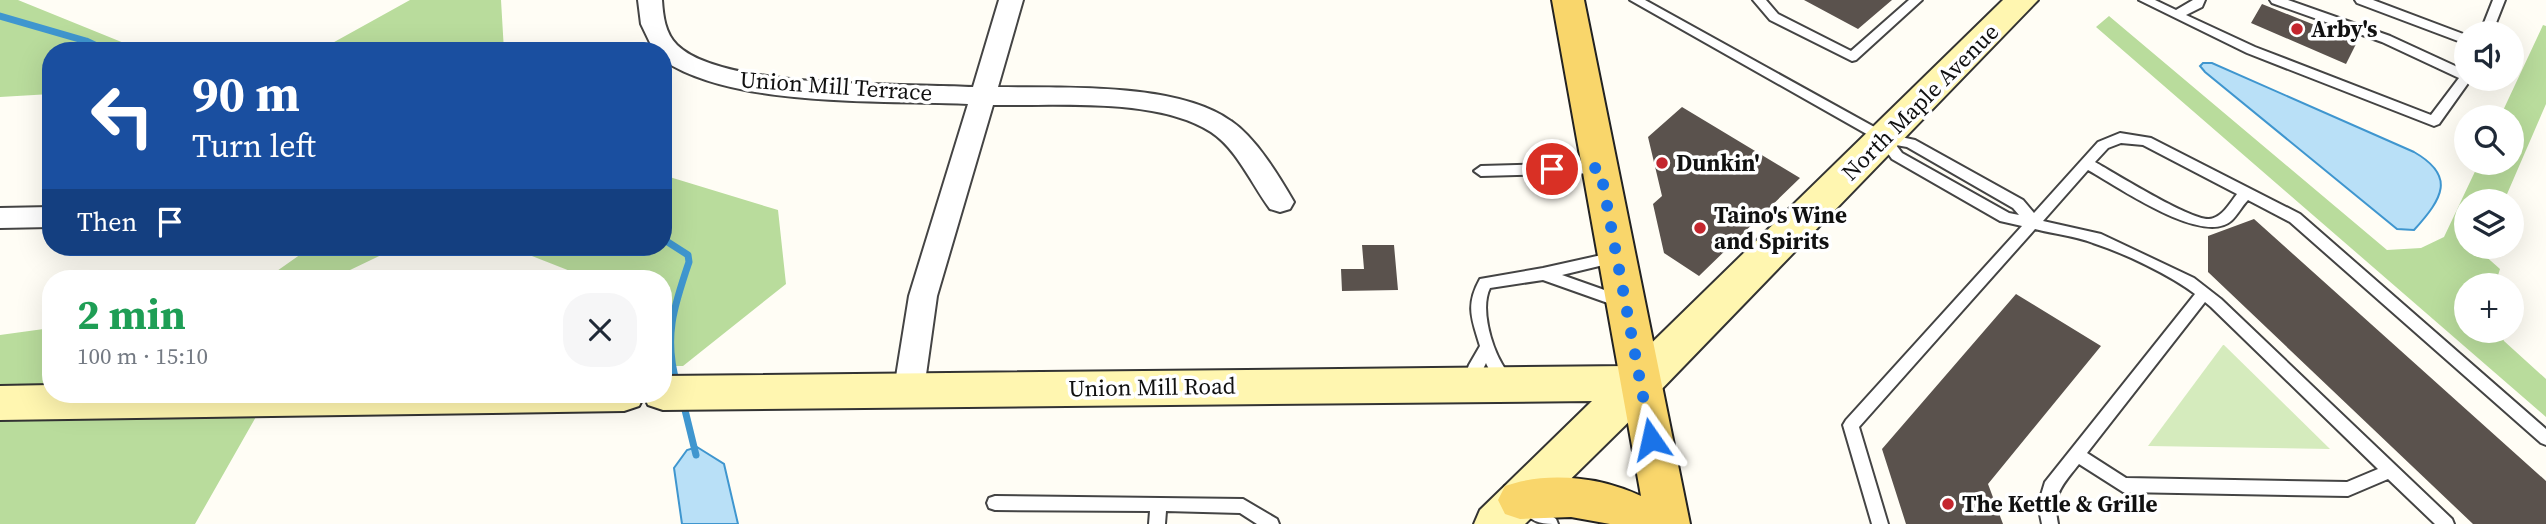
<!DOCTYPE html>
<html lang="en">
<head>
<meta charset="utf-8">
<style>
  :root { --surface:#fff; --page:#f6f6f7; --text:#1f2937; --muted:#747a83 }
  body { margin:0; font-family:"Source Serif 4",serif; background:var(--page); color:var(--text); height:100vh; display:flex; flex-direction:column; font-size:26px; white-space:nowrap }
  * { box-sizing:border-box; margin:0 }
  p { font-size:23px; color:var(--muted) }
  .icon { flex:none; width:38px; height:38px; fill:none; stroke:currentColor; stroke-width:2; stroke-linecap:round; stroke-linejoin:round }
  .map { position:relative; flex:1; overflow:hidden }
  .panel { position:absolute; left:42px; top:270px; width:630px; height:133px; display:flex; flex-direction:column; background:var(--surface); border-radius:28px; box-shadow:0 7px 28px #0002 }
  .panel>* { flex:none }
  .guide { position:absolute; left:42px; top:42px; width:630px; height:214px; border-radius:28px; box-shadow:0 7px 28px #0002; background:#1a4fa0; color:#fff; overflow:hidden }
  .fabs { position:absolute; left:2454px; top:21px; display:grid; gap:14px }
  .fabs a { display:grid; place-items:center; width:70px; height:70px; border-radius:50%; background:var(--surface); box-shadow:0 7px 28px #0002; font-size:35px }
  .pin { position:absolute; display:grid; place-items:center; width:60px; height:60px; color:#fff; margin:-30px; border:4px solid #fff; border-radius:50%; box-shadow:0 2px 7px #0007 }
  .me { position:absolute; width:77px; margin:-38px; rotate:349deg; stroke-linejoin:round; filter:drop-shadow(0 0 5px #0008) }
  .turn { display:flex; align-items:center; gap:24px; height:147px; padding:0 35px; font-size:32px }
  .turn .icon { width:91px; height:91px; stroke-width:2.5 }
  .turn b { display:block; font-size:49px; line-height:60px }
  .then { display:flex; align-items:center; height:66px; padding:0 35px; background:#0003; gap:14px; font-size:26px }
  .round { display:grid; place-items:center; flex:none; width:74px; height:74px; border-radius:28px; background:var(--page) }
  .overview { display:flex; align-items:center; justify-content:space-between; height:119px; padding:0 35px }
  h1 { font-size:42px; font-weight:700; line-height:52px; color:#1e9e55 }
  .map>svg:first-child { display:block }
  .green { fill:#d5ebbd }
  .forest { fill:#b9dc9c }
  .water { fill:#b9e0f7; stroke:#3f96cf; stroke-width:2 }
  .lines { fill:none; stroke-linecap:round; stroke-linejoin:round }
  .stream { stroke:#3f96cf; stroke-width:7 }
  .building { fill:#5a524d }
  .lane-casing { stroke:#444; stroke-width:4 }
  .street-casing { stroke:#444; stroke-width:4 }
  .secondary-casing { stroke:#333; stroke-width:4 }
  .primary-casing { stroke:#222; stroke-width:4 }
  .lane { fill:#fff; fill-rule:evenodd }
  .street { fill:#fff; fill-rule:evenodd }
  .secondary { fill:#fff6b0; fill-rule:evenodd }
  .primary { fill:#f9d66b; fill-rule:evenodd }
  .route { stroke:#1a73e8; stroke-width:12; stroke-dasharray:0 21.6 }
  .poi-dot { fill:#c4262e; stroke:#fff; stroke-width:2.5 }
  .labels { text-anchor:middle; stroke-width:7; stroke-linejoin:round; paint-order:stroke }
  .poi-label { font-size:23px; font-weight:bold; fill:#111; stroke:#fff; text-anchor:start }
  .street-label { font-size:23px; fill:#111; stroke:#fff }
</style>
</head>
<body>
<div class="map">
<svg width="2546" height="524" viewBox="0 0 2546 524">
  <rect width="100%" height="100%" fill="#fffdf5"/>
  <path class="green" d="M 2223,345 L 2224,345 L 2330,449 L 2148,446 Z"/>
  <path class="forest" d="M 0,0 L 18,0 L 124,43 L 235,51 L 51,51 L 51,94 L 0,97 Z
    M 410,0 L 501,0 L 504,51 L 318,51 Z
    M 2109,16 L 2387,250 L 2421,248 L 2444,237 L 2479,163 L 2511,163 L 2511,117 L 2500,117 L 2543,25 L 2546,26 L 2546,104 L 2504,201 L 2466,201 L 2466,247 L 2484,247 L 2482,253 L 2500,269 L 2495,285 L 2466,285 L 2466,331 L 2500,331 L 2504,341 L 2546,379 L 2546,417 L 2096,27 Z
    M 663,175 L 778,210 L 786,284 L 683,366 L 663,366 L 663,278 L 588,278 L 509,247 L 663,247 Z
    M 311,247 L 398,247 L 348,271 L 344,278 L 267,278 Z
    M 51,328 L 51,394 L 269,394 L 195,524 L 0,524 L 0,335 Z"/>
  <path class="water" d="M 2203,63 L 2212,63 L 2414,152 C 2456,176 2443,198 2414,230 L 2397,229 L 2205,72 L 2200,66 Z
    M 697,447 L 724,464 L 738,524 L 682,524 L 674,468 L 687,450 Z"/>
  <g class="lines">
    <path class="stream" d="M 0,16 L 86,41 L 107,51
      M 663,239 L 688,255 L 689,262 C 674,306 663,338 677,384
      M 683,402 L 696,455"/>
  </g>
  <path class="building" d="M 1804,0 L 1892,0 L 1858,29 Z
    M 2262,4 L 2357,42 L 2346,64 L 2251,23 Z
    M 1682,107 L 1800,178 L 1699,276 L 1664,253 L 1653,204 L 1662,196 L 1648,137 Z
    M 2254,219 L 2546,481 L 2546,524 L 2473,524 L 2208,272 L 2208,236 Z
    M 1362,245 L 1394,245 L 1398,290 L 1342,291 L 1341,269 L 1364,269 Z
    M 2016,294 L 2101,346 L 1988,484 L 2003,524 L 1906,524 L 1882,449 Z"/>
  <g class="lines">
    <defs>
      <path id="lane" d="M 1630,0 L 1645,0 L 1887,134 L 1915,140 L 2023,200 L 2034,213 L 2098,142 L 2120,133 L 2151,138 L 2300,214 L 2546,429 L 2546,445 L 2541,443 L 2290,222 L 2248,200 C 2242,206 2237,216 2231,221 C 2202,246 2117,186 2088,170 L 2043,221 L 2101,234 L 2194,278 L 2221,299 L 2452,519 L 2454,524 L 2435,524 L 2388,479 L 2348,496 L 2123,492 L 2079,464 C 2061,487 2052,494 2058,524 L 2042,524 L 2038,505 L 2045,482 L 2195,294 C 2170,275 2124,253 2093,243 C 2075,236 2054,234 2035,229 L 1859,427 L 1888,524 L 1872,524 L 1843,425 L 1846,420 L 2022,226 L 2000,221 L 1892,159 L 1879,141 ZM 2121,143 L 2143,145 L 2237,194 C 2230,203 2222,218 2209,219 C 2190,220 2116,174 2095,162 L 2108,148 ZM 1896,145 L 1907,147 L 2013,208 L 2019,215 L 2009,213 L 1902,153 ZM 2205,302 L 2211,307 L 2378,469 L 2347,482 L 2126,478 L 2087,453 Z
        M 1753,0 L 1766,0 L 1778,14 L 1851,51 L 1909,0 L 1922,0 L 1856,60 L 1852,61 L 1770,20 Z
        M 2139,0 L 2155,0 L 2176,10 L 2193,0 L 2205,0 L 2202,7 L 2186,15 L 2255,47 L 2431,115 L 2459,78 L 2382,42 L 2272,3 L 2270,0 L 2288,0 L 2390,36 L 2466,71 L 2466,79 L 2471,79 L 2439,124 L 2434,126 L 2247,53 Z
        M 2355,0 L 2373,0 L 2466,35 L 2466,44 L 2357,3 Z
        M 2493,0 L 2505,0 L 2492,33 L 2480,33 Z
        M 1599,163 L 1606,168 L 1599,173 L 1481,176 L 1474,171 L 1481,166 Z
        M 1615,252 L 1620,253 L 1622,257 L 1620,261 L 1562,275 L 1627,298 L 1629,302 L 1627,306 L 1622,308 L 1543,280 L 1490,288 C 1480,308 1491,345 1502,364 C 1506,371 1511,376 1514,383 L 1512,387 C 1499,392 1491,374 1486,363 L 1474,388 L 1469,390 L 1464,388 L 1462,384 L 1469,365 L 1480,346 C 1472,319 1465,306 1480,279 L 1543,268 Z
        M 995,496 L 1243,499 L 1277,519 L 1279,524 L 1257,524 L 1240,513 L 1166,511 L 1165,524 L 1149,524 L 1150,511 L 995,510 L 989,508 L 987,503 L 989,498 Z
        M 1529,500 L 1556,519 L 1558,524 C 1542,524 1530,523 1521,507 L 1523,502 Z"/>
      <path id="street" d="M 638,0 L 662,0 C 663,16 665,33 677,45 C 723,90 907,83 973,87 L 999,0 L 1023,0 L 998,87 C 1063,88 1177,82 1231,121 C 1256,138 1279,176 1294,202 L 1290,209 L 1280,212 L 1270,209 C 1252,185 1237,149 1211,132 C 1157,97 1056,106 993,105 L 937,296 L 924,389 L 920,398 L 909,402 L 898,398 L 894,389 L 909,296 L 968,104 C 882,100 735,108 663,60 L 663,51 L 654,51 L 641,24 Z
        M 51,207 L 51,227 L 0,228 L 0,208 Z"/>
      <path id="secondary" d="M 2003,0 L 2038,0 L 1656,395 L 1525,524 L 1474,524 L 1480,510 L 1592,401 L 663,410 L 648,405 L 644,396 L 639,406 L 624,411 L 0,420 L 0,386 L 51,385 L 51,394 L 663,394 L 663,376 L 1628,366 Z"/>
      <path id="primary" d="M 1552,0 L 1584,0 L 1690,524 L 1610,524 L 1571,517 L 1520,519 L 1505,514 L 1498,500 L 1505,486 C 1547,471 1601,477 1641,496 Z"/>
    </defs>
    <use href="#lane" class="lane-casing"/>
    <use href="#street" class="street-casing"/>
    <use href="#secondary" class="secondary-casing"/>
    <use href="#primary" class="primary-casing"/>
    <use href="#lane" class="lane"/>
    <use href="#street" class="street"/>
    <use href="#secondary" class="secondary"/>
    <use href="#primary" class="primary"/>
  </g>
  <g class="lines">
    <path class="route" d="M 1552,169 L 1600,168 L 1651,439"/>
  </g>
  <g class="poi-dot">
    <circle cx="2297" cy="29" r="7"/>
    <circle cx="1662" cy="163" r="7"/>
    <circle cx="1700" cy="228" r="7"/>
    <circle cx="1948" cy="504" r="7"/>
  </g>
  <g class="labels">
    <g class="poi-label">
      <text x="2311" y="37">Arby's</text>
      <text x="1676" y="171">Dunkin'</text>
      <text x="1714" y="223">Taino's Wine<tspan x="1714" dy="26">and Spirits</tspan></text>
      <text x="1962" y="512">The Kettle &amp; Grille</text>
    </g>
    <g class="street-label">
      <text transform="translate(836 86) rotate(4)" y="8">Union Mill Terrace</text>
      <text transform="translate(1920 102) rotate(-45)" y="8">North Maple Avenue</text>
      <text transform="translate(1152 387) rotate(-1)" y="8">Union Mill Road</text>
    </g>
  </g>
</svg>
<div class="fabs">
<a><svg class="icon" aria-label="sound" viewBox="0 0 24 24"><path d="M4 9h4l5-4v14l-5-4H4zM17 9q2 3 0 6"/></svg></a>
<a><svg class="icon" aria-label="search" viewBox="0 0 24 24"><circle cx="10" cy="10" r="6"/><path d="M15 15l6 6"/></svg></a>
<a><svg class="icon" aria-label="layers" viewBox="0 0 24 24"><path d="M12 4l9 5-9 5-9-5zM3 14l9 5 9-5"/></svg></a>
<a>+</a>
</div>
<div class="pin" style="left:1552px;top:169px;background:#d93025"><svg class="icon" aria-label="arrive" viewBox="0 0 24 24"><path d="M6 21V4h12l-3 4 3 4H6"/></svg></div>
<svg class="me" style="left:1651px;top:439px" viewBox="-20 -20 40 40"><path d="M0-17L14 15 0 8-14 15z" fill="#1a73e8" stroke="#fff" stroke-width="4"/></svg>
<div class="guide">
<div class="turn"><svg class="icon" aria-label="left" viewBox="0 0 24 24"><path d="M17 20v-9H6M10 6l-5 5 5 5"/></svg><div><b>90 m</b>Turn left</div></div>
<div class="then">Then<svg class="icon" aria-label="arrive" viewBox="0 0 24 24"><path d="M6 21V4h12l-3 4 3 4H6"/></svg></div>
</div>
<section class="panel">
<div class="overview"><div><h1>2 min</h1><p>100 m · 15:10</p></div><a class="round"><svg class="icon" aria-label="close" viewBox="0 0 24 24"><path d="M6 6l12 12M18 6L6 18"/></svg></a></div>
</section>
</div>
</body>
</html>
